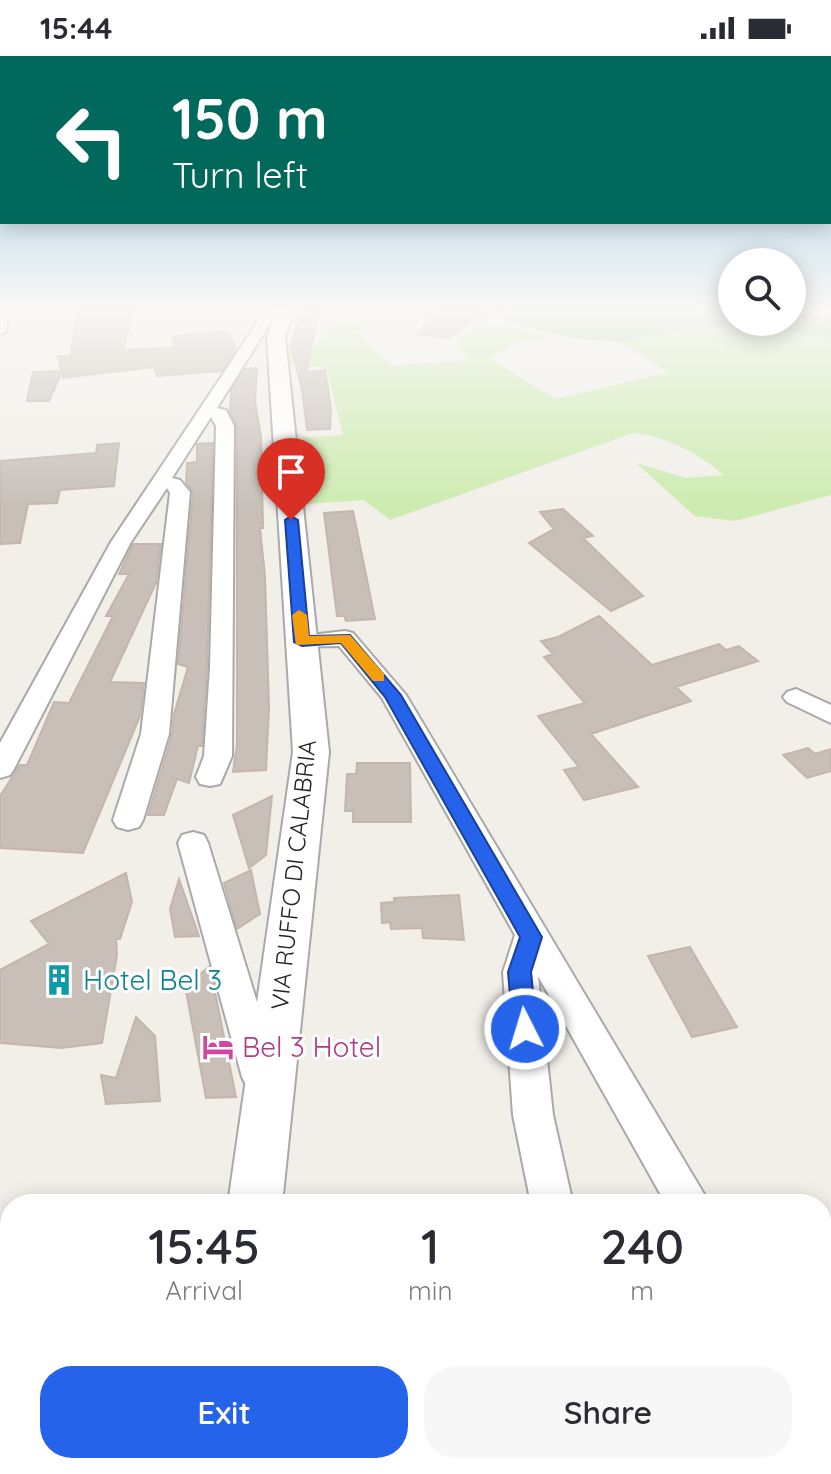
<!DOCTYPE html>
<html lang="en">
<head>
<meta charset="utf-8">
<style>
  :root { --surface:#fff; --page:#f7f7f7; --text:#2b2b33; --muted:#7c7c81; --accent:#2563eb }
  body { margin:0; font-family:Quicksand,sans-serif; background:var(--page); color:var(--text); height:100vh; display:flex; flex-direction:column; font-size:30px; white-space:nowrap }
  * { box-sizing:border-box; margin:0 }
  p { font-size:26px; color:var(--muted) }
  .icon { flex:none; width:44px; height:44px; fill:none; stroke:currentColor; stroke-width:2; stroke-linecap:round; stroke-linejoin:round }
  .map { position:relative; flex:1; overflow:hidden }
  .side { position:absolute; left:0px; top:1138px; width:832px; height:280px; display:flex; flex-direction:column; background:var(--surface); border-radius:32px 32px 0 0; box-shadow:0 4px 20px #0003 }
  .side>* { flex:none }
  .banner { position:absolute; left:0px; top:0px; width:832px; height:168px; box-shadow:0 4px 20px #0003; background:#00695c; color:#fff; overflow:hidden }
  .fabs { position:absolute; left:718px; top:192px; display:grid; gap:16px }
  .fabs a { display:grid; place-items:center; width:88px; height:88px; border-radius:50%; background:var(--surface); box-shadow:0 4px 20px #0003; font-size:40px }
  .pin { position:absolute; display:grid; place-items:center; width:68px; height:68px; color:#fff; margin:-82px -34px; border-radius:50% 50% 50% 0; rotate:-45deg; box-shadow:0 0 8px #0007 }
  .pin .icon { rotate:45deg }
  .me { position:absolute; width:88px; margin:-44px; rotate:355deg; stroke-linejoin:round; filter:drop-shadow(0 0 6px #0008) }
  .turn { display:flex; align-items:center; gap:28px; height:168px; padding:0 40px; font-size:36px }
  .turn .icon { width:104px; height:104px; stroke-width:2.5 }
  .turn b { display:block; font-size:56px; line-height:68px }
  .eta { display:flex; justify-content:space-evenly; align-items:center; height:136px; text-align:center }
  .eta b { font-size:48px; font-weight:600; line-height:56px }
  .action { display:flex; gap:16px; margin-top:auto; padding:16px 40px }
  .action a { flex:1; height:92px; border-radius:32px; background:var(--accent); color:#fff; font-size:32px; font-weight:600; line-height:92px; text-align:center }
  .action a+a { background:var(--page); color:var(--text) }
  .status { display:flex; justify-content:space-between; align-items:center; height:56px; padding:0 40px; background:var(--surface); direction:ltr }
  .status svg { height:22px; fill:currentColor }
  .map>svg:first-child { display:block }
  .grass { fill:#cdebb0 }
  .forest { fill:#add19e }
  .building { fill:#c7bfb8; stroke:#c4b6ab; stroke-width:2 }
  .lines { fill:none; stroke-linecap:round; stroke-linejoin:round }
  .minor-casing { stroke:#a9a9a9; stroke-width:4 }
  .tertiary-casing { stroke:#a9a9a9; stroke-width:4 }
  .minor { fill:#fff; fill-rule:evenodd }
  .tertiary { fill:#fff; fill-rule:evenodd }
  .route { fill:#2563eb; stroke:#184099; stroke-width:2 }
  .slow { fill:#f59e0b }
  .labels { text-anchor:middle; stroke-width:6; stroke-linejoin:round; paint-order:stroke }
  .street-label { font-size:24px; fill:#222; stroke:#fff }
  .near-culture-label { font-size:28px; fill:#0d838f; stroke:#fff; text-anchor:start }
  .near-hotel-label { font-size:28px; fill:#b23c85; stroke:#fff; text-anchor:start }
</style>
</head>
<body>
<div class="status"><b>15:44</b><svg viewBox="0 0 49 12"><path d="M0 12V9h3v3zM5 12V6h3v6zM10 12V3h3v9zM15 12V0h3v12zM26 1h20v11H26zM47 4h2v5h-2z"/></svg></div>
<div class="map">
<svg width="831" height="1418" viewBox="0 0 831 1418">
  <rect width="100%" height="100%" fill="#f2efe9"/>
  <path class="grass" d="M 340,260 L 373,260 L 375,265 L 356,276 L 393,310 L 467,304 L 456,284 C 480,265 525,266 550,285 L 517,284 L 490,303 L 556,343 L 668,316 L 620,286 L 669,274 L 747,270 L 831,281 L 831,439 L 735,465 L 695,460 L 636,407 L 686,422 L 724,419 C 697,397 668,381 633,377 L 390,464 L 364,444 L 308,448 L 297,382 L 343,379 L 326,311 L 289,310 L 287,289 L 315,290 Z"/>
  <path class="forest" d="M 487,252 L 732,252 L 732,266 L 792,266 L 792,256 L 831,260 L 831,281 L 747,270 L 669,274 L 620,286 L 571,282 L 508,266 Z"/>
  <path class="building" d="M 78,252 L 134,252 L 123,294 L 175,291 L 172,281 L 218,275 L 229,277 L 236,294 L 222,315 L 157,320 L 154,311 L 63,322 L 62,316 L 49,345 L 27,345 L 33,316 L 61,315 L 58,300 L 70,300 Z
    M 307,252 L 319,252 L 306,316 L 325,314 L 331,353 L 330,373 L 307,374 L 302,334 L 291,290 L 296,270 Z
    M 445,252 L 487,252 L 449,282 L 416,278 Z
    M 257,312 L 255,346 L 261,381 L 263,472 L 260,472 L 265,520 L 269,652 L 266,714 L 233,716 L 237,688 L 237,370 L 230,356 L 231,335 L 245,313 Z
    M 119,387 L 114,430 L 60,434 L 57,447 L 28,448 L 20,487 L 0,488 L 0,405 L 96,397 L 97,389 Z
    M 213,387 L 207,611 L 202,690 L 198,690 L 189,727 L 177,723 L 164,759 L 148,759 L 172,679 L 174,658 L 188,611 L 178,608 L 193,436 L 186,426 L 187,407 L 197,406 L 197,388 Z
    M 563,453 L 593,480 L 583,482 L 643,540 L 611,555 L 529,487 L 554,473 L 540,456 Z
    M 353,455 L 375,563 L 346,565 L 344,560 L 337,560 L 324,457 Z
    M 133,488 L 161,488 L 156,527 L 110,626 L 144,627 L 140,660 L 83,797 L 0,792 L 0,740 L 20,709 L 27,709 L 54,646 L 69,647 L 113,560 L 106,560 L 129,518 L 119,518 Z
    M 599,560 L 652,609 L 719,588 L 726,594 L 739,590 L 758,605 L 676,631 L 691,645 L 591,678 L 638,731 L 584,744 L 564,714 L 579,711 L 538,660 L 585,647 L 544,601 L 553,598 L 541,585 L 558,581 Z
    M 808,692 L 815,698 L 831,693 L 831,715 L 807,722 L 783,699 Z
    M 357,707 L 410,707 L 411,766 L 353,766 L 353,755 L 345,755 L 347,718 L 356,718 Z
    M 272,740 L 266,799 L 249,812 L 233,759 Z
    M 251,814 L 260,858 L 237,873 L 224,827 Z
    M 126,817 L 132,846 L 120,883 L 116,883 L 117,899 L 102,987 L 61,992 L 0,987 L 0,914 L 49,888 L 31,865 Z
    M 179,823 L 199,880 L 175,881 L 170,853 Z
    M 459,839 L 464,884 L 423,882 L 422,872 L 391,873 L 390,866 L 382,867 L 381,847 L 394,846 L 394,842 Z
    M 690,891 L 702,912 L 737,971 L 692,981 L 648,900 Z
    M 209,911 L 213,926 L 236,1041 L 206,1042 L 185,930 Z
    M 136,961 L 155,980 L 160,1045 L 106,1048 L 101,1019 L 116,1022 Z"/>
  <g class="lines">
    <defs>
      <path id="minor" d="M 0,252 L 7,256 L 7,275 L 0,279 Z
        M 284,253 L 291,257 L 276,262 L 269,269 L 217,352 L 226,354 L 234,370 L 232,700 L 220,728 L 210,730 L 200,728 L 196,721 L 204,700 L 210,611 L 216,370 L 211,361 L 172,422 L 180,424 L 190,436 L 169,678 L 143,764 L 139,771 L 128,774 L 117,771 L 113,764 L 141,678 L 170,437 L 167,432 L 131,486 L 14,713 L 10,719 L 0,722 L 0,687 L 111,486 L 259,264 L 267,255 Z
        M 345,575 L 353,577 L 406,639 L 710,1148 L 666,1148 L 538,920 L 553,1059 L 573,1148 L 531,1148 L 513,1059 L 503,916 L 515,879 L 382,642 L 339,590 L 293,591 L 290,586 L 293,581 Z
        M 796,633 L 831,649 L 831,667 L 787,646 L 783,641 L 787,636 Z
        M 193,776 L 204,779 L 208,787 L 280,1021 L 274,1033 L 261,1038 L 248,1033 L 242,1021 L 178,787 L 182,779 Z
        M 822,1348 L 831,1352 L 831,1414 L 817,1408 L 822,1408 Z
        M 573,1408 L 623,1408 L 625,1418 L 575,1418 Z"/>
      <path id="tertiary" d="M 278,252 L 295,252 L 285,281 L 329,696 L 282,1148 L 228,1148 L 293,696 L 267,281 Z
        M 792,252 L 831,252 L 831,261 L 792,258 Z
        M 192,1408 L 256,1408 L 255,1418 L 189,1418 Z"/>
    </defs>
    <use href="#minor" class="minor-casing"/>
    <use href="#tertiary" class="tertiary-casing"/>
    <use href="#minor" class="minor"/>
    <use href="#tertiary" class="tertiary"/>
  </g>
  <linearGradient id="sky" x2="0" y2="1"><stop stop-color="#8fc0e4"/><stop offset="0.56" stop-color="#f9f8f5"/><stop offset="1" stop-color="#f9f8f5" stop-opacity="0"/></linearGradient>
  <rect width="831" height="451" fill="url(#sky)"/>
  <path class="route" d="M 291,460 L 298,464 L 309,580 L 350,579 L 401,639 L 542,881 L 531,916 L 537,973 L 533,980 L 525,983 L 517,980 L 513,973 L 508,916 L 520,881 L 385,641 L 341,587 L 302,590 L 294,586 L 285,464 Z"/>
  <path class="slow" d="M 299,554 L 307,559 L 309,580 L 350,579 L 384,618 L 384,625 L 373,625 L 341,587 L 296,589 L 292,559 Z"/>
  <defs>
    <symbol id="building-bare" viewBox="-9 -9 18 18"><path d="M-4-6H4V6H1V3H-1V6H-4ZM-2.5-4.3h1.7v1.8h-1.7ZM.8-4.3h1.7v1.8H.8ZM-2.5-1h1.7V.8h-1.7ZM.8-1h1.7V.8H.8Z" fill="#0f9aa8" stroke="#fff" stroke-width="2.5" paint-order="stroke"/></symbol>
    <symbol id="hotel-bare" viewBox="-9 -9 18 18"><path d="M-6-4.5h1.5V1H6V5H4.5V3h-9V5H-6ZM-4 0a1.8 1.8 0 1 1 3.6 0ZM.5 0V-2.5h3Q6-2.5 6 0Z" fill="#d1479c" stroke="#fff" stroke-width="2.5" paint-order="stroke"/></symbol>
  </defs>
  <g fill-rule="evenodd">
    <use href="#building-bare" x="37" y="902" width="44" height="44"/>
    <use href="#hotel-bare" x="196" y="969" width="44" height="44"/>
  </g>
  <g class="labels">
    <g class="street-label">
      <text transform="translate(294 819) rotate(-84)" y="8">VIA RUFFO DI CALABRIA</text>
    </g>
    <g class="near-culture-label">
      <text x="83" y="934">Hotel Bel 3</text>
    </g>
    <g class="near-hotel-label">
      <text x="242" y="1001">Bel 3 Hotel</text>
    </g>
  </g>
</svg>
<div class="fabs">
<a><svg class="icon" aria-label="search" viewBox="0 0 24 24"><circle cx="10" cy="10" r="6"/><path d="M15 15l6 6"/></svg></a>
</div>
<div class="pin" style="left:291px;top:464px;background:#d93025"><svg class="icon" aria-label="arrive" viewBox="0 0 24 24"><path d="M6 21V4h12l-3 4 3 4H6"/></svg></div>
<svg class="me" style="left:525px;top:973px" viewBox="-20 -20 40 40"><circle r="17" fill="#2563eb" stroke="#fff" stroke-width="3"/><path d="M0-11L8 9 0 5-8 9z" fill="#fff"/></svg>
<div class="banner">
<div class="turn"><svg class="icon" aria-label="left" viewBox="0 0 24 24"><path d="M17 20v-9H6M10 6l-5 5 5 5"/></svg><div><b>150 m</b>Turn left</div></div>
</div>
<section class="side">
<div class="eta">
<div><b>15:45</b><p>Arrival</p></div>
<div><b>1</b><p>min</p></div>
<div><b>240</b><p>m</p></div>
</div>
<div class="action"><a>Exit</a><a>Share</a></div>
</section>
</div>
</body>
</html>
